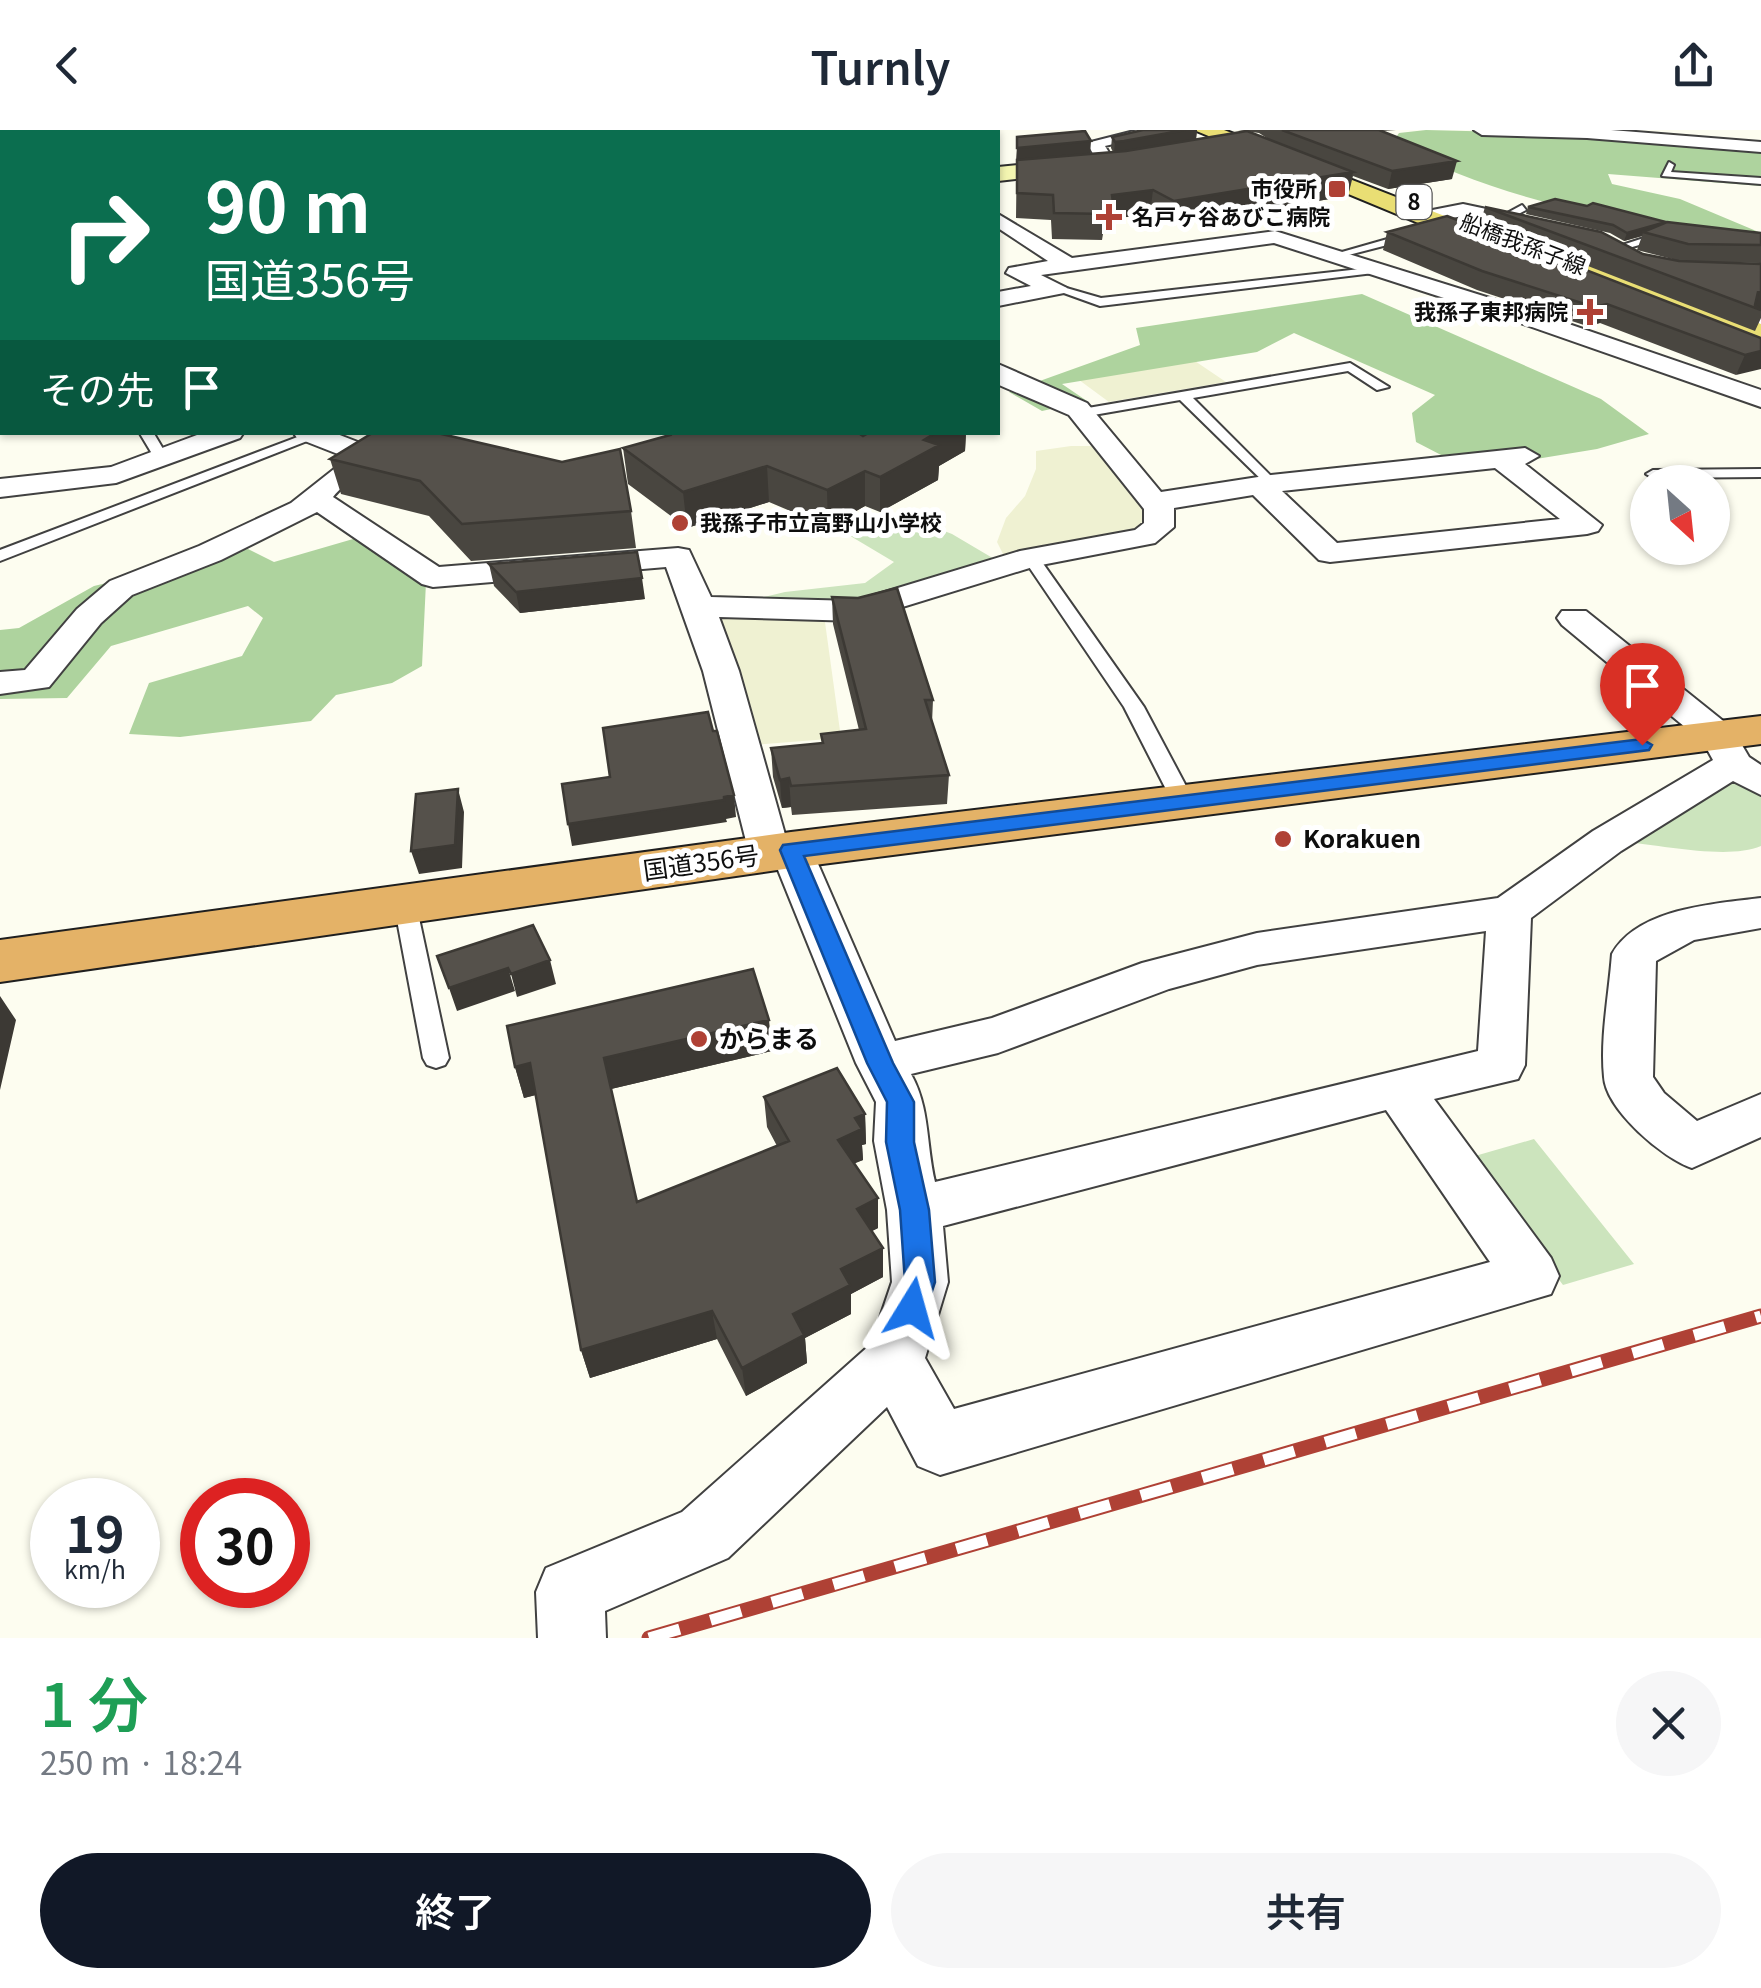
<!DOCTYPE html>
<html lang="ja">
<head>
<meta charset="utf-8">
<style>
  :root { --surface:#fff; --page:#f6f6f7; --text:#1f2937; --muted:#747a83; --accent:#111827 }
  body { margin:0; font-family:Georgia,"Noto Sans JP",serif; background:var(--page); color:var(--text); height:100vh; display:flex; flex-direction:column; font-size:38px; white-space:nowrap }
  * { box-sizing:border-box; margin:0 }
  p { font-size:32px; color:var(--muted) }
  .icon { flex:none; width:55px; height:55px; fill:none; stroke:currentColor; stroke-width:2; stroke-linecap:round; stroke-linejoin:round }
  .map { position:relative; height:1508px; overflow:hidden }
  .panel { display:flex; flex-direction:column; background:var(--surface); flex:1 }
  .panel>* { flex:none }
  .banner { position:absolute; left:0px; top:0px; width:1000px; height:305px; box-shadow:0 2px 8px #0004; background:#0b6e4f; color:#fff; overflow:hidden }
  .needle { width:65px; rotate:153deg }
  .controls { position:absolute; left:1630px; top:335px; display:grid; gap:20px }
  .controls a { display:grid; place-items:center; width:100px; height:100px; border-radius:50%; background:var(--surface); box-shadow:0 2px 8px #0004; font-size:50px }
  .speed { position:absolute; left:30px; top:1348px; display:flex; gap:20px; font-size:50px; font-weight:700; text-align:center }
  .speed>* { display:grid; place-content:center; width:130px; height:130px; border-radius:50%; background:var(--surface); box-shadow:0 2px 8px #0004; line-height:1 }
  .speed small { font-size:25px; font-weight:400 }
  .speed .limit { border:15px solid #d22; background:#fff; color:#111 }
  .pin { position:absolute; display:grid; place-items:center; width:85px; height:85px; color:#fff; margin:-102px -42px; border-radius:50% 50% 50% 0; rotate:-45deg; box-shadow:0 0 10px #0007 }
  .pin .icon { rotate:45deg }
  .me { position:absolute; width:110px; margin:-55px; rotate:8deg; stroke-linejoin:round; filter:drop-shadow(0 0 8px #0008) }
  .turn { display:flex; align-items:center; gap:35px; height:210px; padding:0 40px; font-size:45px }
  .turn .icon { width:130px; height:130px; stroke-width:2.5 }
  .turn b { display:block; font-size:70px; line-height:85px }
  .then { display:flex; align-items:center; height:95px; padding:0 40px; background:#0003; gap:20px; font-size:38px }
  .round { display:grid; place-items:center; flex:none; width:105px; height:105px; border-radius:52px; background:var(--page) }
  .summary { display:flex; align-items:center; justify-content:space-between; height:170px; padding:0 40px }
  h1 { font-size:60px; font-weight:600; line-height:75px; color:#1e9e55 }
  .primary-button { display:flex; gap:20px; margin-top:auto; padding:20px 40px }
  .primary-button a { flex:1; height:115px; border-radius:60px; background:var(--accent); color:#fff; font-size:40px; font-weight:600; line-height:115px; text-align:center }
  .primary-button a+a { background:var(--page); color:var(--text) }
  header { display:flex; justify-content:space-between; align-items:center; height:130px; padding:0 40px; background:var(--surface); font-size:45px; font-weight:600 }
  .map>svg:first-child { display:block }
  .farmland { fill:#eff1d2 }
  .green { fill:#cce4bd }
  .forest { fill:#aed39e }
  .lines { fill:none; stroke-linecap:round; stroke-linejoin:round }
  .lane-casing { stroke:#414141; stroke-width:4 }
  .street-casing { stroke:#414141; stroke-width:4 }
  .secondary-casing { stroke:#303030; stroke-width:4 }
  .primary-casing { stroke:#1f1f1f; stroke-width:4 }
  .highway-casing { stroke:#1f1f1f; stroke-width:4 }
  .lane { fill:#fff; fill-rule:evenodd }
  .street { fill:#fff; fill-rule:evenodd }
  .secondary { fill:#f4f6b2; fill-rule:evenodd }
  .primary { fill:#e9de74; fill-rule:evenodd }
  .highway { fill:#e4b267; fill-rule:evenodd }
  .rail-casing { stroke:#af4135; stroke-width:15 }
  .rail { stroke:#fff; stroke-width:11; stroke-dasharray:32; stroke-linecap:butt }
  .wall { fill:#494640 }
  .shaded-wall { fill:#3c3934 }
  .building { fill:#55514b; stroke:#3c3934; stroke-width:2.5 }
  .route { fill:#1a73e8; stroke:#114b97; stroke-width:2.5 }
  .poi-dot { fill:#af4135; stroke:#fff; stroke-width:4 }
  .labels { text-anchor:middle; stroke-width:10; stroke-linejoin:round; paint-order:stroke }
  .far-poi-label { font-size:22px; font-weight:bold; fill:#0e0e0e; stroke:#fff; text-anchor:end }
  .shield { fill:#fff; stroke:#565656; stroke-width:2.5 }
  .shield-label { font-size:22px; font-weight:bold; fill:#0e0e0e }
  .far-street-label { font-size:22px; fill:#0e0e0e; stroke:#fff }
  .poi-label { font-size:25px; font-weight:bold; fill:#0e0e0e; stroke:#fff; text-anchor:start }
  .street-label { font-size:25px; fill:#0e0e0e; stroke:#fff }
</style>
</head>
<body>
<header><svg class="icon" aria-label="back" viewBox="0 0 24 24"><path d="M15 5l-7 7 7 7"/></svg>Turnly<svg class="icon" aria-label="share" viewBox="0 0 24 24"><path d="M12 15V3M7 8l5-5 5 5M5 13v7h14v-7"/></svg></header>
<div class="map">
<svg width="1761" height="1508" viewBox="0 0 1761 1508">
  <rect width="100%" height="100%" fill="#fdfdf0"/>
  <path class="farmland" d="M 1189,227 L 1226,252 L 1109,272 L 1075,247 Z
    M 1071,316 L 1103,316 L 1153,378 L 1141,403 L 1005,428 L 997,412 L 1006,388 L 1025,366 L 1036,339 L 1036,321 Z
    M 712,483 L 824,485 L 841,608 L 754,615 Z"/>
  <path class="green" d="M 903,385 L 952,404 L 996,430 L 861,476 L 735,474 L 785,462 L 865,453 L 894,432 L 847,404 L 863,390 Z
    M 1724,652 L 1743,653 L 1761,663 L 1761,716 C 1728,730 1662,715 1625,712 Z
    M 1534,1009 L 1634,1134 L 1563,1155 L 1468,1028 Z"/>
  <path class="forest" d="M 1426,0 L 1633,5 L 1761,20 L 1761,56 L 1608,44 L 1612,54 L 1680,69 L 1761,103 L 1761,121 C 1639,93 1503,74 1392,13 L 1399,3 Z
    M 1362,164 L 1601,269 L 1649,304 L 1597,319 L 1470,340 L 1416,312 L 1412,283 L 1435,265 L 1294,203 L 1257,222 L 1062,254 L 1087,271 L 1042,281 L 1009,262 L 1140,215 L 1136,198 Z
    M 360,407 L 426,452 L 422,536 L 392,553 L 336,565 L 311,591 L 180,607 L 129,604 L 149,553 L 242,526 L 263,488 L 248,476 L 111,516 L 67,568 L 0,569 L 0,500 L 19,498 L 94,456 L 248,419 L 274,432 Z"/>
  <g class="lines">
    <defs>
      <path id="lane" d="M 1669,32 L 1674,35 L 1671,42 L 1761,48 L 1761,54 L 1662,46 Z
        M 1522,75 L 1526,80 L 1507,90 L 1498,88 Z
        M 1653,105 L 1657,110 L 1618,121 L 1613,118 Z
        M 1391,108 L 1395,113 L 1333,129 L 1328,126 Z
        M 1378,137 L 1382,142 L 1100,176 L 1050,158 L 1056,155 L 1101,168 Z
        M 1350,233 L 1389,257 L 1377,260 L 1348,241 L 1193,268 L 1276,351 L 1276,357 L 1271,359 L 1180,270 L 1082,287 L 1075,283 L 1082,279 Z
        M 0,283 L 2,283 L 2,291 L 0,291 Z
        M 139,302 L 153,302 L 169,329 L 167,332 L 157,332 Z
        M 308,303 L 320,306 L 0,431 L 0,420 Z
        M 1761,339 L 1761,347 L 1653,348 L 1646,344 L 1653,340 Z
        M 1031,423 L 1037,425 L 1144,577 L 1195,673 L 1191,678 L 1184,680 L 1173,673 L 1124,577 L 1023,428 Z
        M 405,766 L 416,774 L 449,928 L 445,935 L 436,938 L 427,935 L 423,928 L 394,774 Z"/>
      <path id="street" d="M 168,0 L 195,0 L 196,2 L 170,2 Z
        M 255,0 L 320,0 L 254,2 Z
        M 451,0 L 477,0 L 478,1 L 450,2 Z
        M 710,0 L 729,0 L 730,2 L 712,2 Z
        M 1138,0 L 1173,0 L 1105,16 L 1116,34 L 1107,39 L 1101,38 L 1087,13 Z
        M 1474,0 L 1611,0 L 1761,12 L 1761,22 L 1587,8 L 1482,5 Z
        M 1463,74 L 1543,91 L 1546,95 L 1536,101 L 1463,86 L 1424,93 L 1414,87 L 1417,83 Z
        M 998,84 L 1072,128 L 1275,101 L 1525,179 L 1761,260 L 1761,277 L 1509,189 L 1274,113 L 1041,145 L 1067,158 L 1064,163 L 998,176 L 998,162 L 1031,156 L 1006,143 L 1009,138 L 1048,131 L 998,98 Z
        M 0,85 L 2,86 L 2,98 L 0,97 Z
        M 0,174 L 2,174 L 2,188 L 0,188 Z
        M 1761,180 L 1761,200 L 1750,193 L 1753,182 Z
        M 998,234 L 1087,273 L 1161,362 L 1271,345 L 1525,318 L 1539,326 L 1525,334 L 1602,395 L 1598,401 L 1587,404 L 1330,432 L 1319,430 L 1253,365 L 1174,378 L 1174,397 L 1155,413 L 1036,436 L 857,491 L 719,487 L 739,541 L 786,708 L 806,710 L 812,720 L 895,911 L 992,888 L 1142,833 L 1257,803 L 1498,768 L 1593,701 L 1713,630 L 1703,612 L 1562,495 L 1557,488 L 1562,481 L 1586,481 L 1732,598 L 1749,627 L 1761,635 L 1761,665 L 1733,651 L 1621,721 L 1531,788 L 1525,935 L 1518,949 L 1434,969 L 1551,1128 L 1559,1146 L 1551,1164 L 940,1345 L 918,1336 L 887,1277 L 728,1428 L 605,1481 L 606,1508 L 538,1508 L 536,1462 L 546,1438 L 682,1382 L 871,1214 L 892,1152 L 887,1080 L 874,1011 L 876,972 L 856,933 L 776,735 L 755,733 L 749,723 L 703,541 L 666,437 L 433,457 L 422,454 L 317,382 L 221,430 L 132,465 L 101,493 L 49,557 L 0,564 L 0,542 L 25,540 L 77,479 L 110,451 L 199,416 L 291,373 L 348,328 L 297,308 L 293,302 L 332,302 L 381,321 L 385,327 C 370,343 347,349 333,367 L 439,437 L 678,418 L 689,420 L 711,467 L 855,471 L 1020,421 L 1135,400 L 1144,393 L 1144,379 L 1069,285 L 999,255 ZM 1495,338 L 1560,389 L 1337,413 L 1282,361 ZM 1486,801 L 1478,921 L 935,1052 C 926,1014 930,978 911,944 L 998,923 L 1169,859 L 1257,835 ZM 1386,980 L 1490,1132 L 954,1279 L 925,1228 L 948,1152 L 943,1096 Z
        M 205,302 L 244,302 L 240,308 L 116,353 L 0,367 L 0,349 L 111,337 Z
        M 1761,768 L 1761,798 L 1694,810 L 1656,831 L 1653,947 L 1664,963 L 1697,991 L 1761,964 L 1761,1007 L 1692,1038 C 1664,1029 1606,980 1604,947 C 1600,908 1609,864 1612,824 C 1638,778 1714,774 1761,768 Z"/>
      <path id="secondary" d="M 1091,28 L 1099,30 L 1102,35 L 1099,40 L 998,51 L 998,37 Z"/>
      <path id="primary" d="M 1194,0 L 1224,0 L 1460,92 L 1471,86 L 1480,89 L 1761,194 L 1761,213 L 1514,119 L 1502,126 L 1493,124 Z"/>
      <path id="highway" d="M 1761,586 L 1761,614 L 791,738 L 0,852 L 0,810 L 791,702 Z"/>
    </defs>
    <use href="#lane" class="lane-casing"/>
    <use href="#street" class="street-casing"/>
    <use href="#secondary" class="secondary-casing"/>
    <use href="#primary" class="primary-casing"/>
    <use href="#highway" class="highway-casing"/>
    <use href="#lane" class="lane"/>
    <use href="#street" class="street"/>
    <use href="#secondary" class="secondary"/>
    <use href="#primary" class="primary"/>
    <use href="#highway" class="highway"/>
    <defs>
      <path id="rail" d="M 649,1508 L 1761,1186"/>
    </defs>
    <use href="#rail" class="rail-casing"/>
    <use href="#rail" class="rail"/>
  </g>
  <path class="wall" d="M 1143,0 L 1197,0 L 1196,9 L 1270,10 L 1259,3 L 1238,0 L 1396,0 L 1382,1 L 1452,49 L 1388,59 L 1353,46 L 1348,66 L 1170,95 L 1150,84 L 1111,89 L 1110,96 L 1104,98 L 1102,110 L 1052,109 L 1051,90 L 1016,88 L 1017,7 L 1090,24 L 1113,22 L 1111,18 L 1112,7 Z
    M 1485,77 L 1643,124 L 1680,131 L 1637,120 L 1642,106 L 1624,111 L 1610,103 L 1526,84 L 1528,77 L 1761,103 L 1761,133 L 1699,132 L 1761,179 L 1761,188 L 1755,201 L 1480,94 Z
    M 1387,102 L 1761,208 L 1736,245 L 1600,193 L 1587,196 L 1477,160 L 1383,120 Z
    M 664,302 L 857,302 L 863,306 L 870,302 L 966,302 L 965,321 L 939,336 L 938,350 L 880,382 L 865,376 L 828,397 L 769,372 L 687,398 L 628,354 L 623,318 L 665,307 Z
    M 330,329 L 631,381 L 636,418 L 471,431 L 429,386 L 341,364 Z
    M 489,434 L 645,469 L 520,483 L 494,456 Z
    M 832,467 L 933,570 L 932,593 L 949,645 L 947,674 L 792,685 L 791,677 L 782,678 L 773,647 L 771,618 L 822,613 L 821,604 L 859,600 L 833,494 Z
    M 772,921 L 611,959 L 637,1072 L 777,1016 L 767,997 L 764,967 L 865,984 L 866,1014 L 862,1015 L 863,1030 L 854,1033 L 878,1098 L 872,1101 L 883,1147 L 851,1164 L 851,1184 L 805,1208 L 807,1233 L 746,1266 L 717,1209 L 590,1248 L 581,1220 L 536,965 L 524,968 L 515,937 Z"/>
  <path class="shaded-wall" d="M 1185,0 L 1197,0 L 1196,9 L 1114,23 L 1115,12 Z
    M 1091,11 L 1090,25 L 1016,32 L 1017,18 Z
    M 1457,31 L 1452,49 L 1388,59 L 1392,41 Z
    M 1353,42 L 1348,66 L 1170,95 L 1174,71 Z
    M 1153,60 L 1150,84 L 1111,89 L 1110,96 L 1104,98 L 1105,84 L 1103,73 L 1112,65 Z
    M 1666,92 L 1643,102 L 1642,106 L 1624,111 L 1627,103 Z
    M 1761,161 L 1761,178 L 1757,179 L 1751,177 L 1758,162 Z
    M 1607,174 L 1600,193 L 1587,196 L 1594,177 Z
    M 1761,221 L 1761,239 L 1736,245 L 1745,225 Z
    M 937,302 L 966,302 L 965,321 L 939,336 L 938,350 L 880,382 L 880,347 L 924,310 Z
    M 767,336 L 769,372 L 687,398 L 683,362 Z
    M 865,341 L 865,376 L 828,397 L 827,360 Z
    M 642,448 L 645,469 L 520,483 L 516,462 Z
    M 789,648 L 791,677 L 782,678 L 780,650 Z
    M 458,659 L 464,682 L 462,738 L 419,744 L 411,721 Z
    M 734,665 L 736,687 L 726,689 L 727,692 L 572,716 L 568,694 Z
    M 550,830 L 556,854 L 517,867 L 511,844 Z
    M 508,838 L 515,861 L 457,881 L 449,858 Z
    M 0,866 L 16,890 L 0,960 Z
    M 769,890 L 772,921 L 611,959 L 604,928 Z
    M 530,933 L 539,964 L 524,968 L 515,937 Z
    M 865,984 L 866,1014 L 862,1015 L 863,1030 L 839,1040 L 838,1010 L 855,988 Z
    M 878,1068 L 878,1098 L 858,1108 L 857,1079 Z
    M 883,1118 L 883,1147 L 851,1164 L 851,1184 L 805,1208 L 807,1233 L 746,1266 L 742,1238 L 793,1184 L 841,1139 Z
    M 712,1181 L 717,1209 L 590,1248 L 581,1220 Z"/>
  <path class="building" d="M 816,0 L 989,0 L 990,2 L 817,2 Z
    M 1143,0 L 1185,0 L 1124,11 L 1115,12 L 1112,7 Z
    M 1282,0 L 1379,0 L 1457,31 L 1392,41 Z
    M 1085,1 L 1091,11 L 1017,18 L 1017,7 Z
    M 1247,1 L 1353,42 L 1174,71 L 1153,60 L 1112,65 L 1113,72 L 1103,73 L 1105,84 L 1054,83 L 1053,65 L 1017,63 L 1017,30 L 1126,21 Z
    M 1555,69 L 1587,76 L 1593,73 L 1666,92 L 1627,103 L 1613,95 L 1528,77 Z
    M 1485,77 L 1601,102 L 1643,124 L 1679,131 L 1761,134 L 1761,161 L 1758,162 L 1755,175 L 1761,180 Z
    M 1447,86 L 1761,208 L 1761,221 L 1745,225 L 1607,174 L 1594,177 L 1482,141 L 1387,102 Z
    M 1667,92 L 1761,103 L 1761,115 L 1688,114 L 1643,102 Z
    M 374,302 L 433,302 L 562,332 L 620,319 L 631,381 L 462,394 L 420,351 L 330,329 Z
    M 667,302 L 857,302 L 863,306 L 870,302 L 937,302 L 924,310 L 939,315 L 880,347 L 865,341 L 827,360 L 767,336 L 683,362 L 623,318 L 670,305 Z
    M 637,422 L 642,448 L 516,462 L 489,434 Z
    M 897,458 L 933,570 L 925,570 L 949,645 L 791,656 L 789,648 L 780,650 L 771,618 L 823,613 L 821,604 L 866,599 L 832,467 L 858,468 Z
    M 708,582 L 713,601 L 717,601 L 734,665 L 724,667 L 724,670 L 568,694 L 562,654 L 610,647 L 603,598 Z
    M 458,659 L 455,715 L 411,721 L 416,664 Z
    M 533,795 L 550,830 L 511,844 L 508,838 L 449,858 L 437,826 Z
    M 753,839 L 769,890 L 604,928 L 637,1072 L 789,1011 L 764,967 L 837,938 L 865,984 L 855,988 L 862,999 L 838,1010 L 878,1068 L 857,1079 L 883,1118 L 841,1139 L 850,1155 L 793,1184 L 804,1205 L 742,1238 L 712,1181 L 581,1220 L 530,933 L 515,937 L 507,896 Z"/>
  <path class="route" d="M 1642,609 L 1652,615 L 1649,620 L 804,726 L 893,933 L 914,972 L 914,1012 L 929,1080 L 935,1152 L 923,1188 L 912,1192 L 901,1188 L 896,1178 L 905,1152 L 900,1080 L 886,1012 L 887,972 L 867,933 L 780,720 L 783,715 Z"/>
  <g class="poi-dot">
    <rect x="1327" y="49" width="20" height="20" rx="5"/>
    <path d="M1104 72h10v10h10v10h-10v10h-10v-10h-10v-10h10z"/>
    <path d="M1585 167h10v10h10v10h-10v10h-10v-10h-10v-10h10z"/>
    <circle cx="680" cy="393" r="10"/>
    <circle cx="1283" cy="709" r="10"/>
    <circle cx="699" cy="909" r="10"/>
  </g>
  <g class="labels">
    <g class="far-poi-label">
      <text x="1317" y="67">市役所</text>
      <text x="1132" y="95" text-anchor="start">名戸ヶ谷あびこ病院</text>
      <text x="1568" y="190">我孫子東邦病院</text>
      <text x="700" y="401" text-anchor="start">我孫子市立高野山小学校</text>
    </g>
    <rect class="shield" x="1396.5" y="55" width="35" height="34" rx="8"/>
    <g class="shield-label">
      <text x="1414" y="80">8</text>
    </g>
    <g class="far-street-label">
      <text transform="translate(1523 114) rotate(21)" y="8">船橋我孫子線</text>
    </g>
    <g class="poi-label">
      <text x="1303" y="718">Korakuen</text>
      <text x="719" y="918">からまる</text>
    </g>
    <g class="street-label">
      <text transform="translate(701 733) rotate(-8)" y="9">国道356号</text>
    </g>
  </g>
</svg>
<div class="controls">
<a><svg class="needle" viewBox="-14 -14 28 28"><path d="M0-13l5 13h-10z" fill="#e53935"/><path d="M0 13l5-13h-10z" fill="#747a83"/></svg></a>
</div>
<div class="speed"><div>19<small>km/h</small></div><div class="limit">30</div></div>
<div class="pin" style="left:1642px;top:615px;background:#d93025"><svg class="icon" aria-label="arrive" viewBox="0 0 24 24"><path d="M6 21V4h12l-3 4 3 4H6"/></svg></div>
<svg class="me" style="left:912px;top:1178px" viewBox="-20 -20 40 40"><path d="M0-17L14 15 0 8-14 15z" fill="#1a73e8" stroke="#fff" stroke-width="4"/></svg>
<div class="banner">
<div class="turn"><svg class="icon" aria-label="right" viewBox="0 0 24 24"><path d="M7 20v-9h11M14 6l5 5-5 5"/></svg><div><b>90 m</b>国道356号</div></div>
<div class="then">その先<svg class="icon" aria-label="arrive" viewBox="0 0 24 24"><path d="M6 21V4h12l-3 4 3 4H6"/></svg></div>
</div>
</div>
<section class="panel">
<div class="summary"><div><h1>1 分</h1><p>250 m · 18:24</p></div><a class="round"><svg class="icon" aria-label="close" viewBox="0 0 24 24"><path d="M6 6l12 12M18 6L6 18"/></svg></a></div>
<div class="primary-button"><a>終了</a><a>共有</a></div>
</section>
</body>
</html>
